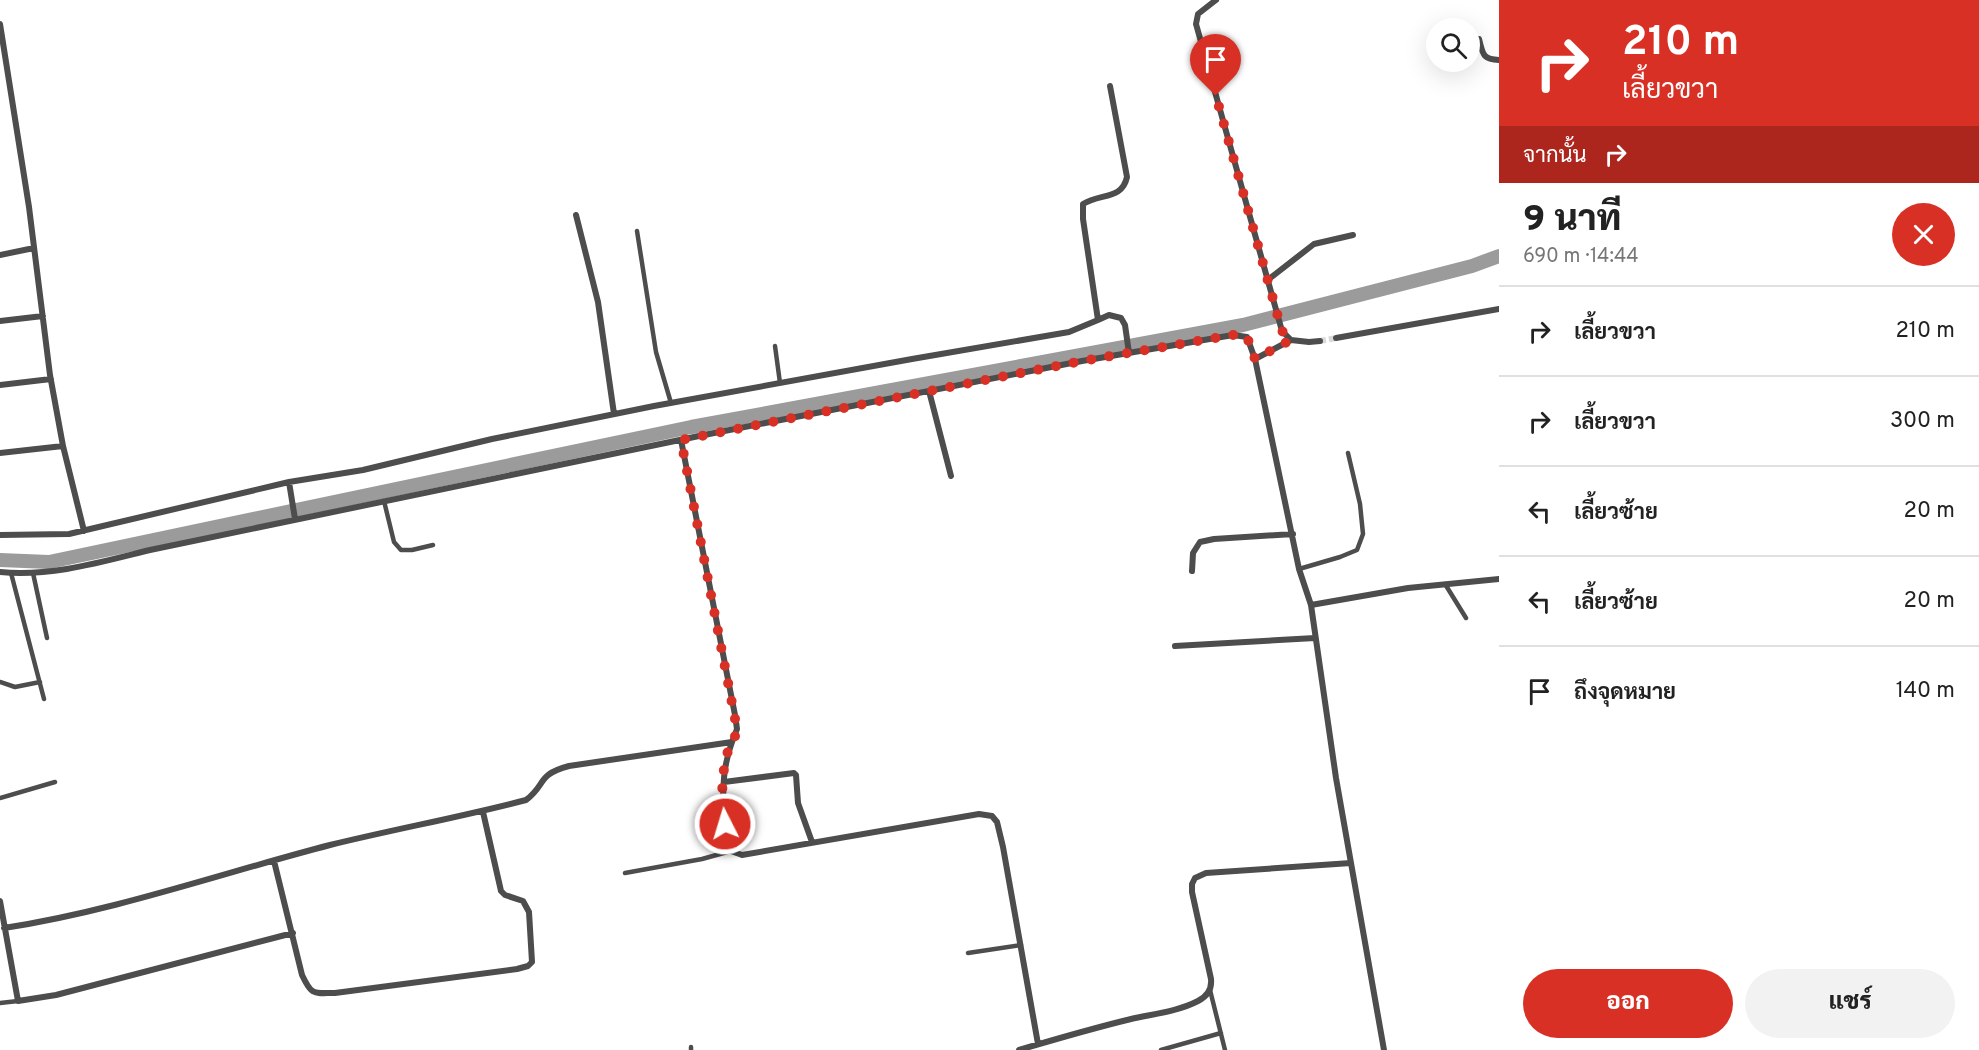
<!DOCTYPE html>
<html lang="th">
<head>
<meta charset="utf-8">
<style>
  :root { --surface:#fff; --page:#f2f2f2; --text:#222; --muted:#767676; --line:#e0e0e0; --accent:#d93025 }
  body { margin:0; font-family:Overpass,Sarabun,sans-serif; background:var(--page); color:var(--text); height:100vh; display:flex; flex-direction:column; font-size:22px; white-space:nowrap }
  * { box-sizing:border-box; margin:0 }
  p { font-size:20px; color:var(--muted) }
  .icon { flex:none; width:33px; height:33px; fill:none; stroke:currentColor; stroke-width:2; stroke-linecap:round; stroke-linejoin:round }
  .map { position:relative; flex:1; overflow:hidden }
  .drawer { display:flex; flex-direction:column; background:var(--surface); width:480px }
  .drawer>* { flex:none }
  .top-card { background:#d93025; color:#fff; overflow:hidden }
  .tools { position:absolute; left:1426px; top:18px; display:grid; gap:12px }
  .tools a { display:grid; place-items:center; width:54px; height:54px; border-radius:50%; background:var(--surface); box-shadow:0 6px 24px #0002; font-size:30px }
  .pin { position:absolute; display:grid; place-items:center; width:51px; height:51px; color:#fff; margin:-62px -26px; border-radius:50% 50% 50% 0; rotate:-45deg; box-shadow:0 0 6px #0007 }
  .pin .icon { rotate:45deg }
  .me { position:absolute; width:66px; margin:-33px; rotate:355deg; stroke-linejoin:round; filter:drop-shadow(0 0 4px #0008) }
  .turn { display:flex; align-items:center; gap:21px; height:126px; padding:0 24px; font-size:27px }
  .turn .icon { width:78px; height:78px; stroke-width:2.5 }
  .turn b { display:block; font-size:42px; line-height:51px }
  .then { display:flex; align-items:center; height:57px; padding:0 24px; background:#0003; gap:12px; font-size:22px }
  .round { display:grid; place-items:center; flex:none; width:63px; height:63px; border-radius:32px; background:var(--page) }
  .headline { display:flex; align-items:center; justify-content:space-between; height:102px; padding:0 24px }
  h1 { font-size:36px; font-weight:800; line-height:45px }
  .cta { display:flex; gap:12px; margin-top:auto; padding:12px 24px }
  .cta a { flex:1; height:69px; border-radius:36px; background:var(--accent); color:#fff; font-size:24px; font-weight:800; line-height:69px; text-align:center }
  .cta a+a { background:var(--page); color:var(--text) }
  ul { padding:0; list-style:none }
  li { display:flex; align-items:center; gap:18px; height:90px; padding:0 24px; border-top:2px solid var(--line) }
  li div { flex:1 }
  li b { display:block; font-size:22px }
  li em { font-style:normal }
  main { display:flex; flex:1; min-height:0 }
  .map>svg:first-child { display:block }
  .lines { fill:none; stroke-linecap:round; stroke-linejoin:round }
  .canal { stroke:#9b9b9b; stroke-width:14 }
  .street-tunnel { stroke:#d9d9d9; stroke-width:6; stroke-dasharray:6 3; stroke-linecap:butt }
  .lane { stroke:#4d4d4d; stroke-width:4.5 }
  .street { stroke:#4d4d4d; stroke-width:6 }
  .route { stroke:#d93025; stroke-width:10; stroke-dasharray:0 18 }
</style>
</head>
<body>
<main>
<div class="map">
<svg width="1499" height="1050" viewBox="0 0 1499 1050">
  <rect width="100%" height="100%" fill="#fff"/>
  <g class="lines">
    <path class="canal" d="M 0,560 L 49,562 L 691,427 L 1243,325 L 1472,266 L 1499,256"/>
    <path class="street-tunnel" d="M 1320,341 L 1336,338"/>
    <path class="lane" d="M 637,231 L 656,352 L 671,403
      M 775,346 L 780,383
      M 384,501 L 394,542 L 401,550 L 412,550 L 433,545
      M 1299,569 L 1340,557 L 1357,550 L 1363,534 L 1360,504 L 1348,453
      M 11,573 L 44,699
      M 33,573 L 47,638
      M 1445,584 L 1466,618
      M 0,682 L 15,687 L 40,682
      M 0,798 L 55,782
      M 625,873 L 702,859 L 731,851
      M 968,953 L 1021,945
      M 1210,990 L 1225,1050
      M 0,1003 L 18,1001
      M 691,1047 L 691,1050
      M 1161,1050 L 1221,1033"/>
    <path class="street" d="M 1216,0 L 1198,14 L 1196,24 L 1282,331 L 1291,340 L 1309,342 L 1320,341
      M 0,24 L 29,207 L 50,375 L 63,446 L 84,531
      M 1479,39 C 1483,54 1482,59 1499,60
      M 576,215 L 598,302 L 614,414
      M 0,255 L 34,248
      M 1269,279 L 1314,244 L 1353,235
      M 1098,320 L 1109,315 L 1121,318 L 1125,325 L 1129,353
      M 0,321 L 43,316
      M 1336,338 L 1499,309
      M 1255,359 L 1291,340
      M 0,385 L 51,379
      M 929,391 L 951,476
      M 0,453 L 63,446
      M 289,482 L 295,519
      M 0,535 L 69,534 L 289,482 L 363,470 L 492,439 L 654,406 L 912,359 L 1069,332 L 1098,320 L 1083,219 L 1083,204 C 1101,193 1122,200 1127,177 L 1110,86
      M 1192,571 L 1193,553 L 1200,542 L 1214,539 L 1293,534
      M 0,572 C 51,577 101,562 150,550 L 699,436 L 1082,361 L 1233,335 L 1247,337 L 1255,359 L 1299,569 L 1311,605 L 1336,778 L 1384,1050
      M 1311,605 L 1408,588 L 1499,579
      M 1175,646 L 1315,638
      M 732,742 C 719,777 722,815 731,851 L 742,855 L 979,814 L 992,816 L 997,822 L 1003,847 L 1038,1044
      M 724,782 L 794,773 L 796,775 L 798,803 L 812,842
      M 274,861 L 302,975 C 312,996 313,993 335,993 L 517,969 L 528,966 L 532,962 L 529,912 L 523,901 L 505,895 L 501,891 L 483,812
      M 0,901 L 18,1001 L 56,995 L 293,933
      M 4,928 C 115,911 222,873 330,845 C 395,829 461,817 526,800 C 547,784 536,775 569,766 L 732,742 L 737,729 L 735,715 L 681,440
      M 1019,1050 C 1056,1039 1094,1028 1131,1019 C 1153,1014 1179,1011 1198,1001 C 1208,996 1212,989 1211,979 L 1192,892 L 1192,884 L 1195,878 L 1206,873 L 1351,863"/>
  </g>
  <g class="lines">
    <path class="route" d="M 725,824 C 721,801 721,774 728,751 C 731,743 736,737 737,729 L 681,440 L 1082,361 L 1233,335 L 1247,337 L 1255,359 L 1291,340 L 1282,331 L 1216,96"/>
  </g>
</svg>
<div class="tools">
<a><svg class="icon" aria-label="search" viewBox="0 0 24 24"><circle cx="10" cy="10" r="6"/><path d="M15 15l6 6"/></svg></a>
</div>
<div class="pin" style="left:1216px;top:96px;background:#d93025"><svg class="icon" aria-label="arrive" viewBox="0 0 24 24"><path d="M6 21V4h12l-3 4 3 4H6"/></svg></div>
<svg class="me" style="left:725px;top:824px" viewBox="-20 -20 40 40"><circle r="17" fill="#d93025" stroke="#fff" stroke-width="3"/><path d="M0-11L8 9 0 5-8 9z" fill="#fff"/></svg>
</div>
<section class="drawer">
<div class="top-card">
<div class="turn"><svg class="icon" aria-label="right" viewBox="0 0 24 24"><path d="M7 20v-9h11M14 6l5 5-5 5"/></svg><div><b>210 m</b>เลี้ยวขวา</div></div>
<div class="then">จากนั้น<svg class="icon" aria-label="right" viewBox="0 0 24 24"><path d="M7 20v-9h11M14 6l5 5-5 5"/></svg></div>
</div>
<div class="headline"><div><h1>9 นาที</h1><p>690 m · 14:44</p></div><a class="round" style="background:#d93025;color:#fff"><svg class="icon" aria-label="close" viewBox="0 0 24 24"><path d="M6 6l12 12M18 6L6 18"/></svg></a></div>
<ul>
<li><svg class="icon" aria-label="right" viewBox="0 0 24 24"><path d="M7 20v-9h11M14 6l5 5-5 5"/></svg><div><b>เลี้ยวขวา</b></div><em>210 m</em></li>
<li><svg class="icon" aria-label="right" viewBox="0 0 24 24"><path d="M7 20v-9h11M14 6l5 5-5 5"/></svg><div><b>เลี้ยวขวา</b></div><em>300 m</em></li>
<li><svg class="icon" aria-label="left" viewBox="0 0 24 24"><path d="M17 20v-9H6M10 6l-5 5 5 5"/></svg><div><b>เลี้ยวซ้าย</b></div><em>20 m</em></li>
<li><svg class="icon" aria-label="left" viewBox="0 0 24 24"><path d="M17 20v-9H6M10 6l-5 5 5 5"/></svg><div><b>เลี้ยวซ้าย</b></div><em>20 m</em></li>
<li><svg class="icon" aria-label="arrive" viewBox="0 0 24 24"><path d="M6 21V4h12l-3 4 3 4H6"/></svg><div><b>ถึงจุดหมาย</b></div><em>140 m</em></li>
</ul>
<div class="cta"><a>ออก</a><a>แชร์</a></div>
</section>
</main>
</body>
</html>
